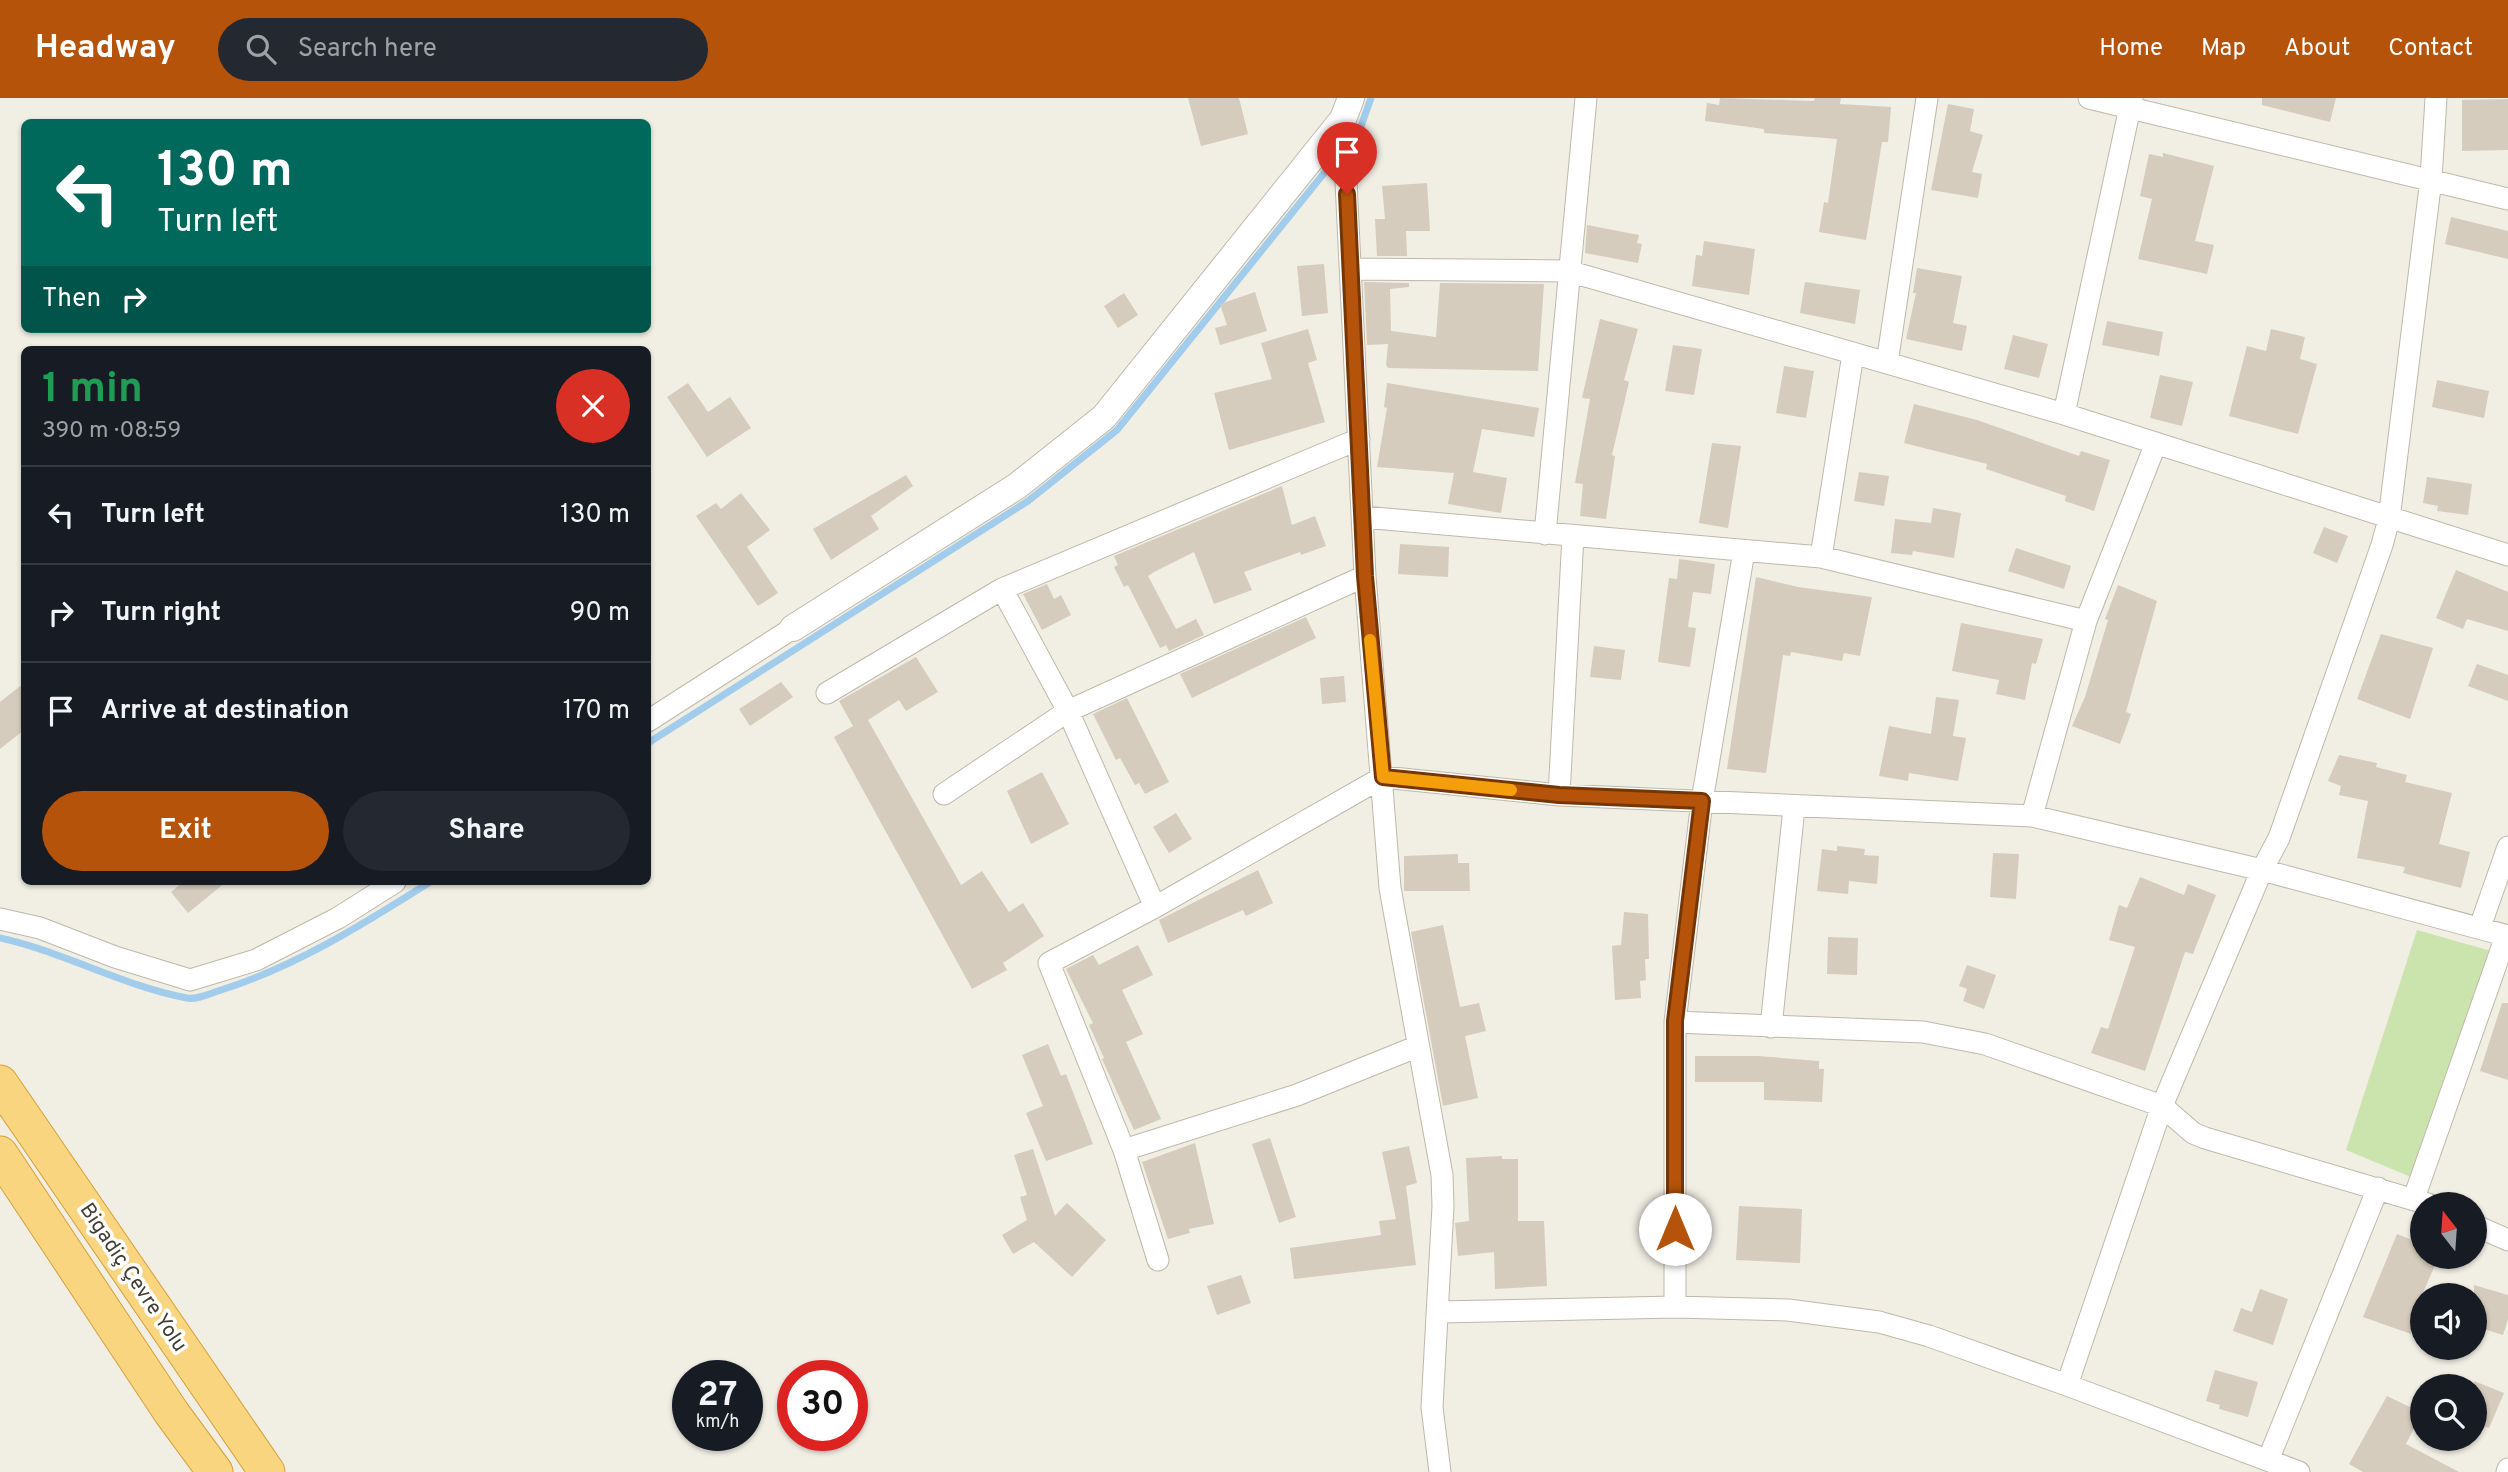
<!DOCTYPE html>
<html lang="en">
<head>
<meta charset="utf-8">
<style>
  :root { --surface:#171b24; --page:#242831; --text:#f1f3f6; --muted:#9ea1a6; --line:#363941; --accent:#b45309 }
  body { margin:0; font-family:Overpass,sans-serif; background:var(--page); color:var(--text); height:100vh; display:flex; flex-direction:column; font-size:26px; white-space:nowrap }
  * { box-sizing:border-box; margin:0 }
  p { font-size:23px; color:var(--muted) }
  .icon { flex:none; width:38px; height:38px; fill:none; stroke:currentColor; stroke-width:2; stroke-linecap:round; stroke-linejoin:round }
  .map { position:relative; flex:1; overflow:hidden }
  .drawer { position:absolute; left:21px; top:248px; width:630px; height:539px; display:flex; flex-direction:column; background:var(--surface); border-radius:10px; box-shadow:0 2px 5px #0004 }
  .drawer>* { flex:none }
  .banner { position:absolute; left:21px; top:21px; width:630px; height:214px; border-radius:10px; box-shadow:0 2px 5px #0004; background:#00695c; color:#fff; overflow:hidden }
  .needle { width:46px; rotate:343deg }
  .buttons { position:absolute; left:2410px; top:1094px; display:grid; gap:14px }
  .buttons a { display:grid; place-items:center; width:77px; height:77px; border-radius:50%; background:var(--surface); box-shadow:0 2px 5px #0004; font-size:35px }
  .speed { position:absolute; left:672px; top:1262px; display:flex; gap:14px; font-size:35px; font-weight:700; text-align:center }
  .speed>* { display:grid; place-content:center; width:91px; height:91px; border-radius:50%; background:var(--surface); box-shadow:0 2px 5px #0004; line-height:1 }
  .speed small { font-size:18px; font-weight:400 }
  .speed .limit { border:10px solid #d22; background:#fff; color:#111 }
  .pin { position:absolute; display:grid; place-items:center; width:60px; height:60px; color:#fff; margin:-72px -30px; border-radius:50% 50% 50% 0; rotate:-45deg; box-shadow:0 0 7px #0007 }
  .pin .icon { rotate:45deg }
  .me { position:absolute; width:77px; margin:-38px; rotate:0deg; stroke-linejoin:round; filter:drop-shadow(0 0 5px #0008) }
  .turn { display:flex; align-items:center; gap:24px; height:147px; padding:0 21px; font-size:32px }
  .turn .icon { width:91px; height:91px; stroke-width:2.5 }
  .turn b { display:block; font-size:49px; line-height:60px }
  .then { display:flex; align-items:center; height:66px; padding:0 21px; background:#0003; gap:14px; font-size:26px }
  .round { display:grid; place-items:center; flex:none; width:74px; height:74px; border-radius:37px; background:var(--page) }
  .headline { display:flex; align-items:center; justify-content:space-between; height:119px; padding:0 21px }
  h1 { font-size:42px; font-weight:700; line-height:52px; color:#1e9e55 }
  .action { display:flex; gap:14px; margin-top:auto; padding:14px 21px }
  .action a { flex:1; height:80px; border-radius:42px; background:var(--accent); color:#fff; font-size:28px; font-weight:700; line-height:80px; text-align:center }
  .action a+a { background:var(--page); color:var(--text) }
  ul { padding:0; list-style:none }
  li { display:flex; align-items:center; gap:21px; height:98px; padding:0 21px; border-top:2px solid var(--line) }
  li div { flex:1 }
  li b { display:block; font-size:26px }
  li em { font-style:normal }
  header { display:flex; align-items:center; gap:42px; box-sizing:border-box; height:98px; padding:0 35px; background:var(--accent); color:#fff }
  header strong { font-size:33px }
  nav { display:flex; gap:38px; margin-inline-start:auto; font-size:24px }
  .search { width:490px; height:63px; background:var(--page); display:flex; align-items:center; gap:18px; box-sizing:border-box; padding:0 24px; border-radius:38px; color:var(--muted); font-size:26px }
  .map>svg:first-child { display:block }
  .green { fill:#cbe4ae }
  .lines { fill:none; stroke-linecap:round; stroke-linejoin:round }
  .stream { stroke:#a2ccec; stroke-width:7 }
  .building { fill:#d5ccbd }
  .minor-casing { stroke:#bfb8aa; stroke-width:23 }
  .tertiary-casing { stroke:#bfb8aa; stroke-width:28 }
  .trunk-casing { stroke:#d6a039; stroke-width:37 }
  .minor { stroke:#fff; stroke-width:21 }
  .tertiary { stroke:#fff; stroke-width:26 }
  .trunk { stroke:#f9d57f; stroke-width:35 }
  .route-casing { stroke:#753606; stroke-width:18 }
  .route { stroke:#b45309; stroke-width:12 }
  .slow { stroke:#f59e0b; stroke-width:12 }
  .labels { text-anchor:middle; stroke-width:7; stroke-linejoin:round; paint-order:stroke }
  .street-label { font-size:21px; fill:#433e34; stroke:#fff }
</style>
</head>
<body>
<header>
<strong>Headway</strong>
<div class="search"><svg class="icon" aria-label="search" viewBox="0 0 24 24"><circle cx="10" cy="10" r="6"/><path d="M15 15l6 6"/></svg>Search here</div>
<nav><a>Home</a><a>Map</a><a>About</a><a>Contact</a></nav>
</header>
<div class="map">
<svg width="2508" height="1374" viewBox="0 0 2508 1374">
  <rect width="100%" height="100%" fill="#f1eee4"/>
  <path class="green" d="M 2417,832 L 2491,853 L 2411,1079 L 2346,1052 Z"/>
  <g class="lines">
    <path class="stream" d="M 1360,31 L 1371,0
      M 648,645 L 1028,403 L 1117,332 L 1329,69
      M 0,840 C 64,854 123,888 187,900 C 196,902 209,896 218,893 C 295,869 362,827 430,784"/>
  </g>
  <path class="building" d="M 1188,0 L 1239,0 L 1248,36 L 1201,48 Z
    M 1720,0 L 1814,3 L 1815,0 L 1841,0 L 1840,6 L 1891,9 L 1888,44 L 1882,44 L 1866,142 L 1819,134 L 1824,104 L 1828,105 L 1837,41 L 1764,35 L 1764,31 L 1705,23 L 1707,5 L 1719,7 Z
    M 2262,0 L 2336,0 L 2330,24 L 2262,7 Z
    M 2508,1 L 2508,52 L 2462,53 L 2462,2 Z
    M 1948,6 L 1974,11 L 1970,33 L 1983,37 L 1972,74 L 1982,76 L 1978,100 L 1931,92 Z
    M 2163,55 L 2214,68 L 2195,143 L 2214,147 L 2207,176 L 2138,161 L 2152,101 L 2140,98 L 2149,56 L 2163,59 Z
    M 1427,85 L 1430,133 L 1406,133 L 1407,158 L 1377,158 L 1375,121 L 1385,121 L 1382,88 Z
    M 2451,119 L 2508,133 L 2508,161 L 2445,146 Z
    M 1587,127 L 1639,137 L 1637,145 L 1642,146 L 1638,165 L 1585,155 Z
    M 1704,143 L 1755,151 L 1749,197 L 1692,188 L 1696,157 L 1702,158 Z
    M 1324,166 L 1328,215 L 1302,218 L 1297,168 Z
    M 1917,170 L 1962,178 L 1953,225 L 1967,228 L 1962,253 L 1906,241 L 1916,195 L 1913,195 Z
    M 1364,184 L 1409,185 L 1409,189 L 1390,191 L 1391,233 L 1436,239 L 1440,185 L 1544,186 L 1538,273 L 1388,270 L 1386,267 L 1388,246 L 1367,247 Z
    M 1805,184 L 1860,192 L 1855,226 L 1800,215 Z
    M 1255,194 L 1267,233 L 1220,247 L 1215,230 L 1227,227 L 1220,206 Z
    M 1124,195 L 1138,217 L 1118,230 L 1104,208 Z
    M 1600,221 L 1638,231 L 1624,282 L 1629,284 L 1612,357 L 1615,358 L 1606,421 L 1580,418 L 1583,386 L 1575,385 L 1590,301 L 1582,300 Z
    M 2107,223 L 2163,234 L 2159,258 L 2102,247 Z
    M 1308,231 L 1317,262 L 1308,265 L 1325,324 L 1229,352 L 1214,295 L 1272,281 L 1261,245 Z
    M 2271,231 L 2305,239 L 2300,261 L 2317,266 L 2298,336 L 2229,318 L 2247,248 L 2266,253 Z
    M 2013,237 L 2048,246 L 2039,280 L 2004,271 Z
    M 1673,247 L 1702,251 L 1694,297 L 1665,293 Z
    M 1784,268 L 1814,273 L 1806,320 L 1776,315 Z
    M 2160,277 L 2193,284 L 2182,328 L 2150,320 Z
    M 2437,282 L 2489,293 L 2484,320 L 2432,309 Z
    M 688,285 L 708,314 L 730,299 L 751,330 L 707,359 L 667,299 Z
    M 1387,285 L 1539,310 L 1534,339 L 1482,331 L 1473,374 L 1507,380 L 1501,415 L 1448,406 L 1454,375 L 1377,369 L 1387,310 L 1384,309 Z
    M 1914,306 L 1977,322 L 2079,358 L 2081,353 L 2110,362 L 2094,413 L 2065,403 L 2066,398 L 1986,371 L 1987,366 L 1904,345 Z
    M 1712,345 L 1741,348 L 1728,430 L 1699,425 Z
    M 1859,374 L 1889,378 L 1884,408 L 1854,403 Z
    M 906,377 L 913,388 L 871,418 L 879,431 L 831,462 L 813,431 Z
    M 2427,379 L 2472,386 L 2468,417 L 2437,413 L 2438,408 L 2423,405 Z
    M 1282,388 L 1292,427 L 1315,418 L 1326,448 L 1301,457 L 1300,454 L 1244,474 L 1252,492 L 1214,506 L 1194,454 L 1154,474 L 1148,478 L 1176,531 L 1196,521 L 1204,537 L 1169,553 L 1166,547 L 1160,550 L 1128,487 L 1124,489 L 1114,469 L 1118,467 L 1114,458 Z
    M 741,395 L 770,432 L 747,449 L 778,495 L 758,508 L 696,418 L 716,405 L 721,411 Z
    M 1933,410 L 1961,415 L 1954,460 L 1913,453 L 1912,457 L 1891,455 L 1895,421 L 1931,425 Z
    M 2324,429 L 2348,438 L 2337,465 L 2313,455 Z
    M 1400,446 L 1449,449 L 1448,479 L 1398,476 Z
    M 2016,450 L 2071,468 L 2064,491 L 2008,473 Z
    M 1679,461 L 1715,466 L 1711,496 L 1693,494 L 1688,529 L 1696,530 L 1690,569 L 1658,564 L 1669,480 L 1677,481 Z
    M 2456,472 L 2508,494 L 2508,533 L 2467,521 L 2463,531 L 2436,520 Z
    M 1756,479 L 1798,489 L 1872,499 L 1860,558 L 1844,555 L 1842,563 L 1791,554 L 1790,558 L 1783,557 L 1766,675 L 1727,671 Z
    M 1047,486 L 1054,501 L 1061,497 L 1071,517 L 1042,532 L 1023,496 Z
    M 2118,487 L 2157,503 L 2126,614 L 2131,616 L 2120,646 L 2072,628 L 2085,599 L 2108,522 L 2105,521 Z
    M 1306,519 L 1316,540 L 1192,600 L 1180,576 Z
    M 1961,525 L 2043,541 L 2036,566 L 2032,565 L 2025,602 L 1996,596 L 1999,582 L 1952,573 Z
    M 2381,536 L 2433,550 L 2410,621 L 2357,601 Z
    M 1594,548 L 1625,552 L 1621,582 L 1590,579 Z
    M 916,559 L 938,594 L 906,613 L 899,602 L 868,622 L 961,787 L 982,773 L 1009,814 L 1023,805 L 1044,838 L 1003,865 L 1007,872 L 972,891 L 834,639 L 853,628 L 839,603 Z
    M 2477,566 L 2508,577 L 2508,603 L 2468,588 Z
    M 1344,578 L 1346,604 L 1322,606 L 1320,580 Z
    M 781,584 L 793,599 L 750,628 L 739,611 Z
    M 24,585 L 24,632 L 0,651 L 0,604 Z
    M 1936,599 L 1959,602 L 1953,638 L 1966,640 L 1958,683 L 1909,675 L 1908,683 L 1879,678 L 1889,628 L 1931,636 Z
    M 1127,600 L 1169,684 L 1145,696 L 1139,685 L 1135,687 L 1120,660 L 1116,662 L 1093,616 Z
    M 2339,657 L 2377,665 L 2376,669 L 2407,677 L 2405,684 L 2452,695 L 2439,746 L 2470,754 L 2461,790 L 2403,775 L 2405,769 L 2357,760 L 2368,703 L 2339,697 L 2341,688 L 2328,683 Z
    M 1042,674 L 1069,726 L 1031,746 L 1007,693 Z
    M 1176,715 L 1192,741 L 1169,755 L 1153,729 Z
    M 1837,748 L 1865,751 L 1864,757 L 1879,758 L 1877,786 L 1849,783 L 1848,796 L 1817,793 L 1822,751 L 1837,753 Z
    M 1993,755 L 2019,756 L 2016,801 L 1990,799 Z
    M 1458,756 L 1458,765 L 1469,765 L 1470,793 L 1404,793 L 1404,758 Z
    M 1258,772 L 1273,805 L 1246,818 L 1243,812 L 1168,845 L 1159,822 Z
    M 2140,779 L 2184,797 L 2188,786 L 2216,797 L 2193,856 L 2185,854 L 2145,973 L 2091,955 L 2101,929 L 2108,931 L 2135,849 L 2109,842 L 2119,807 L 2127,810 Z
    M 183,784 L 226,784 L 188,815 L 171,794 Z
    M 1624,814 L 1648,816 L 1649,861 L 1645,861 L 1646,882 L 1640,883 L 1641,900 L 1615,902 L 1612,848 L 1621,847 Z
    M 1443,827 L 1460,909 L 1479,905 L 1486,933 L 1465,938 L 1478,1000 L 1443,1008 L 1411,834 Z
    M 1828,839 L 1858,840 L 1857,877 L 1827,876 Z
    M 1138,847 L 1153,877 L 1122,892 L 1143,936 L 1126,944 L 1161,1021 L 1134,1032 L 1102,961 L 1104,960 L 1089,927 L 1093,925 L 1066,871 L 1093,857 L 1099,867 Z
    M 1967,867 L 1996,877 L 1984,911 L 1963,903 L 1967,891 L 1959,888 Z
    M 2502,905 L 2508,905 L 2508,982 L 2480,973 Z
    M 1048,946 L 1061,978 L 1066,976 L 1093,1046 L 1046,1063 L 1026,1015 L 1043,1008 L 1022,957 Z
    M 1695,958 L 1757,958 L 1819,963 L 1819,971 L 1824,971 L 1822,1004 L 1764,1002 L 1764,984 L 1695,984 Z
    M 1270,1040 L 1296,1119 L 1279,1125 L 1252,1046 Z
    M 1195,1045 L 1214,1126 L 1189,1131 L 1190,1135 L 1168,1141 L 1142,1064 Z
    M 1409,1048 L 1417,1085 L 1406,1088 L 1416,1167 L 1294,1181 L 1290,1150 L 1381,1137 L 1379,1123 L 1396,1121 L 1382,1054 Z
    M 1033,1051 L 1055,1118 L 1067,1105 L 1106,1142 L 1072,1179 L 1034,1144 L 1013,1156 L 1002,1137 L 1027,1122 L 1020,1099 L 1027,1097 L 1014,1057 Z
    M 1502,1058 L 1502,1061 L 1518,1061 L 1518,1123 L 1544,1123 L 1547,1188 L 1495,1191 L 1494,1154 L 1458,1158 L 1455,1125 L 1469,1123 L 1466,1060 Z
    M 1739,1108 L 1802,1111 L 1800,1165 L 1736,1162 Z
    M 2397,1136 L 2422,1146 L 2422,1158 L 2439,1158 L 2422,1197 L 2422,1219 L 2417,1217 L 2411,1236 L 2363,1219 Z
    M 1241,1177 L 1251,1205 L 1217,1217 L 1207,1188 Z
    M 2474,1187 L 2508,1197 L 2508,1221 L 2503,1237 L 2474,1228 Z
    M 2260,1191 L 2288,1201 L 2273,1247 L 2233,1233 L 2241,1210 L 2252,1214 Z
    M 2215,1272 L 2258,1284 L 2248,1319 L 2219,1311 L 2220,1307 L 2206,1303 Z
    M 2474,1283 L 2504,1295 L 2489,1330 L 2474,1324 Z
    M 2387,1298 L 2422,1315 L 2406,1346 L 2459,1374 L 2363,1374 L 2349,1366 Z"/>
  <g class="lines">
    <defs>
      <path id="minor" d="M 2089,0 L 2508,101
        M 1343,21 L 1365,478 L 1390,790 L 1442,1077 L 1443,1108 L 1432,1309 L 1440,1374
        M 1351,171 L 1568,173 L 2064,316 L 2508,457
        M 1887,265 L 1927,0
        M 2064,316 L 2132,0
        M 1363,419 L 1821,459 L 2086,523
        M 1545,436 L 1586,0
        M 1821,459 L 1853,256
        M 1002,491 L 1068,613 L 1155,809
        M 827,595 L 1002,491 L 1359,341
        M 648,623 L 793,530
        M 944,696 L 1068,613 L 1365,478
        M 1559,697 L 1573,438
        M 2032,718 L 2086,523 L 2156,345
        M 0,821 L 40,830 L 115,859 L 190,882 L 256,862 L 338,820 L 395,784
        M 2480,829 L 2508,749
        M 1675,924 L 1923,934 L 1985,946 L 2162,1008 L 2193,1035 L 2205,1040 L 2428,1106
        M 1771,929 L 1794,710
        M 1124,1052 L 1297,997 L 1416,949
        M 2414,1100 L 2506,838
        M 2474,1127 L 2508,1142
        M 1158,1162 L 1124,1052 L 1049,865 L 1155,809 L 1383,679 L 1559,697 L 2032,718 L 2262,772 L 2508,838
        M 1675,1209 L 1675,924 L 1702,703 L 1744,453
        M 1439,1214 L 1675,1209 L 1788,1212 L 1879,1224 L 1929,1238 L 2067,1287 L 2299,1374
        M 2067,1287 L 2162,1008 L 2262,772 L 2279,740 L 2382,447 L 2389,421 L 2431,81 L 2436,0
        M 2269,1360 L 2378,1090
        M 2507,1374 L 2508,1371"/>
      <path id="tertiary" d="M 793,530 L 1017,388 L 1104,319 L 1343,21 L 1351,0"/>
      <path id="trunk" d="M 0,985 L 267,1374
        M 0,1056 L 171,1314 L 215,1374"/>
    </defs>
    <use href="#minor" class="minor-casing"/>
    <use href="#tertiary" class="tertiary-casing"/>
    <use href="#trunk" class="trunk-casing"/>
    <use href="#minor" class="minor"/>
    <use href="#tertiary" class="tertiary"/>
    <use href="#trunk" class="trunk"/>
  </g>
  <g class="lines">
    <defs>
      <path id="route" d="M 1347,96 L 1365,478 L 1383,679 L 1559,697 L 1702,703 L 1675,923 L 1675,1131"/>
    </defs>
    <use href="#route" class="route-casing"/>
    <use href="#route" class="route"/>
    <path class="slow" d="M 1370,542 L 1383,679 L 1511,692"/>
  </g>
  <g class="labels">
    <g class="street-label">
      <text transform="translate(134 1179) rotate(56)" y="7">Bigadiç Çevre Yolu</text>
    </g>
  </g>
</svg>
<div class="buttons">
<a><svg class="needle" viewBox="-14 -14 28 28"><path d="M0-13l5 13h-10z" fill="#e53935"/><path d="M0 13l5-13h-10z" fill="#9ea1a6"/></svg></a>
<a><svg class="icon" aria-label="sound" viewBox="0 0 24 24"><path d="M4 9h4l5-4v14l-5-4H4zM17 9q2 3 0 6"/></svg></a>
<a><svg class="icon" aria-label="search" viewBox="0 0 24 24"><circle cx="10" cy="10" r="6"/><path d="M15 15l6 6"/></svg></a>
</div>
<div class="speed"><div>27<small>km/h</small></div><div class="limit">30</div></div>
<div class="pin" style="left:1347px;top:96px;background:#d93025"><svg class="icon" aria-label="arrive" viewBox="0 0 24 24"><path d="M6 21V4h12l-3 4 3 4H6"/></svg></div>
<svg class="me" style="left:1675px;top:1131px" viewBox="-20 -20 40 40"><circle r="19" fill="#fff"/><path d="M0-13L10 11 0 6-10 11z" fill="#b45309"/></svg>
<div class="banner">
<div class="turn"><svg class="icon" aria-label="left" viewBox="0 0 24 24"><path d="M17 20v-9H6M10 6l-5 5 5 5"/></svg><div><b>130 m</b>Turn left</div></div>
<div class="then">Then<svg class="icon" aria-label="right" viewBox="0 0 24 24"><path d="M7 20v-9h11M14 6l5 5-5 5"/></svg></div>
</div>
<section class="drawer">
<div class="headline"><div><h1>1 min</h1><p>390 m · 08:59</p></div><a class="round" style="background:#d93025;color:#fff"><svg class="icon" aria-label="close" viewBox="0 0 24 24"><path d="M6 6l12 12M18 6L6 18"/></svg></a></div>
<ul>
<li><svg class="icon" aria-label="left" viewBox="0 0 24 24"><path d="M17 20v-9H6M10 6l-5 5 5 5"/></svg><div><b>Turn left</b></div><em>130 m</em></li>
<li><svg class="icon" aria-label="right" viewBox="0 0 24 24"><path d="M7 20v-9h11M14 6l5 5-5 5"/></svg><div><b>Turn right</b></div><em>90 m</em></li>
<li><svg class="icon" aria-label="arrive" viewBox="0 0 24 24"><path d="M6 21V4h12l-3 4 3 4H6"/></svg><div><b>Arrive at destination</b></div><em>170 m</em></li>
</ul>
<div class="action"><a>Exit</a><a>Share</a></div>
</section>
</div>
</body>
</html>
